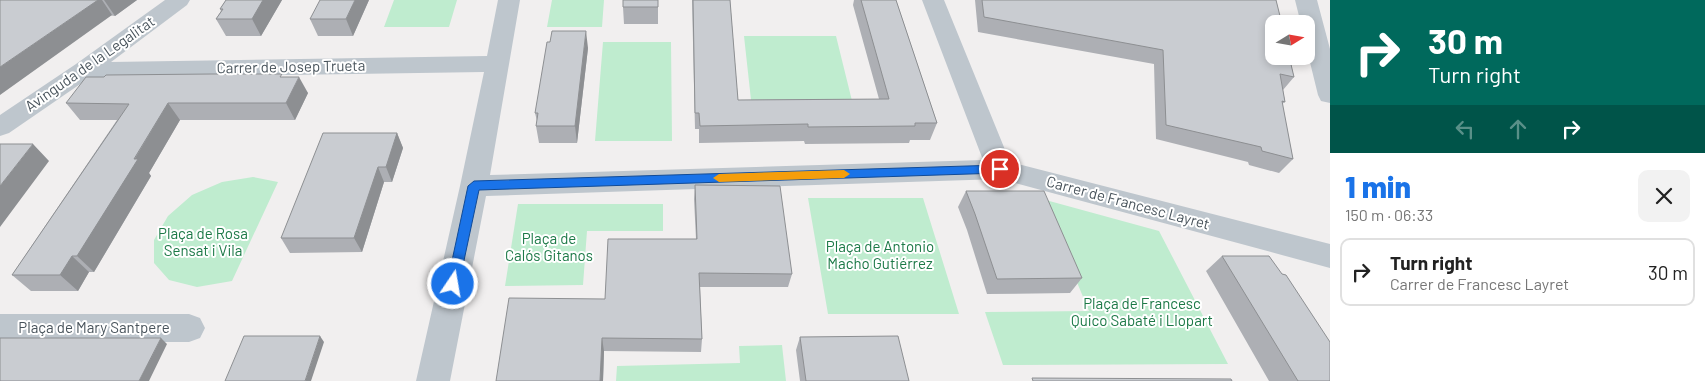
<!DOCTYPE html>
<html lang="en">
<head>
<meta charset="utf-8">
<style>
  :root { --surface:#fff; --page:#f2f2f2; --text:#222; --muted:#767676; --line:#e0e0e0; --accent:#1a73e8 }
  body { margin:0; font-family:Barlow,sans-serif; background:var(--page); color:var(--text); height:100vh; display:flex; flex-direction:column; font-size:19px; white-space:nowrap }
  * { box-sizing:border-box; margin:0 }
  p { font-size:16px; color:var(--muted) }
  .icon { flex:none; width:28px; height:28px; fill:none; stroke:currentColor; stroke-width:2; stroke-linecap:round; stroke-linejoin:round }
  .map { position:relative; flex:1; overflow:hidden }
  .details { display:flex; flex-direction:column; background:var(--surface); width:375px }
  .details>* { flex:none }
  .hud { background:#00695c; color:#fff; overflow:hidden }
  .needle { width:32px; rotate:79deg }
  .buttons { position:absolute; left:1265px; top:15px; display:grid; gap:10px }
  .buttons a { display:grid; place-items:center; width:50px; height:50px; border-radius:10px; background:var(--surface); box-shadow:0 2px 8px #0003; font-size:25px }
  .pin { position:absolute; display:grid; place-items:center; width:42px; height:42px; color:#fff; margin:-21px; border:2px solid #fff; border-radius:50%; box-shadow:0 1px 5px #0007 }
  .me { position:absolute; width:55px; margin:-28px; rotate:12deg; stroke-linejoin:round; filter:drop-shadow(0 0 4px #0008) }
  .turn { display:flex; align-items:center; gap:18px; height:105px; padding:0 15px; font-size:22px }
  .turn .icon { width:65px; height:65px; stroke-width:2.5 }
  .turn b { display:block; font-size:35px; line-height:42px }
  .lanes { display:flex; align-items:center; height:48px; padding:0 15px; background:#0003; justify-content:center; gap:25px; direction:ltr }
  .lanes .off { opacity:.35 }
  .round { display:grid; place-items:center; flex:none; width:52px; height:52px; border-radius:10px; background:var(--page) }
  .overview { display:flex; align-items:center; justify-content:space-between; height:85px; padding:0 15px }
  h1 { font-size:30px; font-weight:800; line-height:38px; color:var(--accent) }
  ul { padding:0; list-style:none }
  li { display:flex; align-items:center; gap:15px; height:68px; margin:0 10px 8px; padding:0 5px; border:2px solid var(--line); border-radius:10px }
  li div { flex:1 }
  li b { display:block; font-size:19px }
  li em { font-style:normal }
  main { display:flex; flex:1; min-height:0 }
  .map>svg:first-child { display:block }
  .green { fill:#bfeccf }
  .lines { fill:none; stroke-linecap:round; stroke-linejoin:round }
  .street { fill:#bec6cd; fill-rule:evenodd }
  .wall { fill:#adafb4 }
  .shaded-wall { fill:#8d8f92 }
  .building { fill:#c9ccd1; stroke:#8d8f92 }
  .route { fill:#1a73e8; stroke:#114b97 }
  .slow { fill:#f59e0b }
  .labels { text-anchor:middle; stroke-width:4; stroke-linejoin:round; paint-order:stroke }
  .street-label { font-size:15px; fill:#48535b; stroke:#fff }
  .park-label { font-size:15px; fill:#1c7947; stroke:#fff }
</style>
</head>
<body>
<main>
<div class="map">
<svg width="1330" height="381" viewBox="0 0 1330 381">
  <rect width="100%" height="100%" fill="#f1efef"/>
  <path class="green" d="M 394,0 L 457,0 L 449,27 L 384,27 Z
    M 552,0 L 604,0 L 602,27 L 547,27 Z
    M 744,36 L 836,36 L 854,109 L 752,109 Z
    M 603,42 L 671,42 L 672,141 L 595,141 Z
    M 253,177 L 278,182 L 232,281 L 197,287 L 169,280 L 154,263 L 154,240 L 168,216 L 192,195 L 222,182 Z
    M 808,198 L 923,198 L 959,314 L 828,314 Z
    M 1042,199 L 1159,231 L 1228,364 L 1003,365 L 985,312 L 1089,311 Z
    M 518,204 L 663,204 L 663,231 L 587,231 L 583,285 L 505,286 Z
    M 782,345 L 786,381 L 616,381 L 617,366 L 740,363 L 739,346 Z"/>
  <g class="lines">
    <path class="street" d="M 165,0 L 190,0 L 187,5 L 111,62 L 487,56 L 498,0 L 520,0 L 490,175 L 983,160 L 922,0 L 944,0 L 1010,162 L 1330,244 L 1330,268 L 1000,179 L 486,196 L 450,381 L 416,381 L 460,186 L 484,72 L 89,78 L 9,133 L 0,136 L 0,115 L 76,64 Z
      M 1295,0 L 1317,0 L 1330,49 L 1330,103 L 1321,101 L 1318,95 L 1306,46 L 1306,24 L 1301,24 Z
      M 0,314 L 189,314 L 200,318 L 205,328 L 200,338 L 189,342 L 0,342 Z"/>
  </g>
  <path class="wall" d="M 0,0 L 137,0 L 115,16 Z
    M 226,0 L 282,0 L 261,36 L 226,36 L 216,19 L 221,11 L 220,9 Z
    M 369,0 L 353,36 L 318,36 L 310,19 Z
    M 658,0 L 658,24 L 624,24 L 623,7 Z
    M 692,0 L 730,0 L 738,100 L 879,99 L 853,5 L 854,0 L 896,0 L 937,123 L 930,140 L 910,140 L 909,143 L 805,144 L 804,141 L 699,143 L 699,129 L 695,129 Z
    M 975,0 L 1276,0 L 1294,77 L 1283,90 L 1285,102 L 1282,104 L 1293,159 L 1279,173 L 1249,165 L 1248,162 L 1156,139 L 1154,64 L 978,32 Z
    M 588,48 L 577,143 L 539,143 L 536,126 L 537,121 L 535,113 Z
    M 283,77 L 308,93 L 295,120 L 180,120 L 149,173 L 151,176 L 94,272 L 89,272 L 78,291 L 31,291 L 12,275 L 117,120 L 80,120 L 66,103 Z
    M 397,133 L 403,148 L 392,182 L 384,182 L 362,252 L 290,253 L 281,238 Z
    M 695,185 L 792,274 L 788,287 L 700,287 L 702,339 L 701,352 L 604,351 L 603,381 L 496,381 L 605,299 L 696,239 L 694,199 Z
    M 966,191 L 1082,278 L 1070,293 L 987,294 L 967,230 L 958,207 Z
    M 1222,256 L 1282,274 L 1330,381 L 1269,381 L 1206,271 Z
    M 800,337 L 909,381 L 800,381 L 796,350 Z"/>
  <path class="shaded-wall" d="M 98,0 L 102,0 L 112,15 L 0,95 L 0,67 Z
    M 104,0 L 137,0 L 115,16 Z
    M 263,0 L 282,0 L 261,36 L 252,19 Z
    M 355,0 L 369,0 L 353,36 L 346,19 Z
    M 586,31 L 588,48 L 577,143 L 575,126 Z
    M 299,77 L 308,93 L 295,120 L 286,103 Z
    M 168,103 L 180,120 L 149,173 L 151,176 L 94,272 L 77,256 Z
    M 397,133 L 403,148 L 392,182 L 386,167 Z
    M 33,144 L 49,161 L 0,227 L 0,186 Z
    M 378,167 L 384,182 L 362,252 L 354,238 Z
    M 72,256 L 89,272 L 78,291 L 60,275 Z
    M 320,336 L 324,342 L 311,381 L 305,381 Z
    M 161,338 L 167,344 L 149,381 L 139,381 Z
    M 602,338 L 604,351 L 603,381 L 600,381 Z"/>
  <path class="building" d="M 0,0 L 98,0 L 0,67 Z
    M 226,0 L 263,0 L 252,19 L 216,19 L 223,9 L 220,9 Z
    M 320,0 L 355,0 L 346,19 L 310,19 Z
    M 623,0 L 658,0 L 658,7 L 623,7 Z
    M 693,0 L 730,0 L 738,100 L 889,99 L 861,0 L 896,0 L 937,123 L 915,123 L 915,126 L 808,127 L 808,124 L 700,126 L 699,113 L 695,113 Z
    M 982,0 L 1276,0 L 1282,24 L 1274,24 L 1274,56 L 1289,56 L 1294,77 L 1280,74 L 1285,102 L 1282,101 L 1293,159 L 1262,151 L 1261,147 L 1166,125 L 1163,50 L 984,17 Z
    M 552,31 L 586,31 L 575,126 L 536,126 L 538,113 L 535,113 L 547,42 L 550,42 Z
    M 211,74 L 282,74 L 280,77 L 299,77 L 286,103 L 168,103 L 134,159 L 138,159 L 77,256 L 72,256 L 60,275 L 12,275 L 129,104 L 66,103 L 86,77 L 104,77 L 106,75 Z
    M 323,133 L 397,133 L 386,167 L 378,167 L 354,238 L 281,238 Z
    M 0,144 L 33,144 L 0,186 Z
    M 695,185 L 780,186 L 792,274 L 699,273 L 702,339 L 602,338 L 600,381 L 496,381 L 509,298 L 605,299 L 608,239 L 697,239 Z
    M 966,191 L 1044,191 L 1082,278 L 997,279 L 975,214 Z
    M 1222,256 L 1269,256 L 1282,274 L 1286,275 L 1330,342 L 1330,381 L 1298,381 Z
    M 244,336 L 320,336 L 305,381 L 225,381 Z
    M 898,336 L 909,381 L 806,381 L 800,337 Z
    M 0,338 L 161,338 L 139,381 L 0,381 Z
    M 1032,378 L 1231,379 L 1232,381 L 1033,381 Z"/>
  <path class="route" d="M 1000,165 L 1005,169 L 1000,173 L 479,190 L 459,284 L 458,288 L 453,290 L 449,288 L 447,284 L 468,186 L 474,181 Z"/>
  <path class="slow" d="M 844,170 L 850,174 L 844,178 L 719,182 L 713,178 L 719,174 Z"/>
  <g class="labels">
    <g class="street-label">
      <text transform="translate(90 64) rotate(-35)" y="5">Avinguda de la Legalitat</text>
      <text transform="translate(291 67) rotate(-1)" y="5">Carrer de Josep Trueta</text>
      <text transform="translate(1128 203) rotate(15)" y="5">Carrer de Francesc Layret</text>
      <text x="94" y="333">Plaça de Mary Santpere</text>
    </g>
    <g class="park-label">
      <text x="203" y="239">Plaça de Rosa<tspan x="203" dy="17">Sensat i Vila</tspan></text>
      <text x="549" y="244">Plaça de<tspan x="549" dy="17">Calós Gitanos</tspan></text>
      <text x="880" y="252">Plaça de Antonio<tspan x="880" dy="17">Macho Gutiérrez</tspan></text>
      <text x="1142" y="309">Plaça de Francesc<tspan x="1142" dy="17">Quico Sabaté i Llopart</tspan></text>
    </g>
  </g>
</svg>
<div class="buttons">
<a><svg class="needle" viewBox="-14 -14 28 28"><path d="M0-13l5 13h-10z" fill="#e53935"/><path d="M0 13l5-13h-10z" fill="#767676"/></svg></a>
</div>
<div class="pin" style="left:1000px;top:169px;background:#d93025"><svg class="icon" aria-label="arrive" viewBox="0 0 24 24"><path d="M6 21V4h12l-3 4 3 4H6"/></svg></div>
<svg class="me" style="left:453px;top:284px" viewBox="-20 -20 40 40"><circle r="17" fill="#1a73e8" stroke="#fff" stroke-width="3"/><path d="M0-11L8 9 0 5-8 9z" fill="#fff"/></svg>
</div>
<section class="details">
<div class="hud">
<div class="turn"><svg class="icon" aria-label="right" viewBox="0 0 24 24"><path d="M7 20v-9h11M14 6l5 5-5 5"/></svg><div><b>30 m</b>Turn right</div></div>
<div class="lanes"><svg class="icon off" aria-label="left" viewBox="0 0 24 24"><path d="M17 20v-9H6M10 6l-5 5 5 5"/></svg><svg class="icon off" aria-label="ahead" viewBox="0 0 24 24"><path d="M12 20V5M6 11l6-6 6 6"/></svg><svg class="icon" aria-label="right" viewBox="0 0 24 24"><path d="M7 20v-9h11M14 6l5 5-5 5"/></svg></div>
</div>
<div class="overview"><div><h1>1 min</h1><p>150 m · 06:33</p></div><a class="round"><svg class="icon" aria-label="close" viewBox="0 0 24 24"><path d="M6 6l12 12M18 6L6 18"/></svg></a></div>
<ul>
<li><svg class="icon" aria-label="right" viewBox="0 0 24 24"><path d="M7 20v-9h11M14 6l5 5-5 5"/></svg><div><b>Turn right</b><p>Carrer de Francesc Layret</p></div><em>30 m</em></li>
</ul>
</section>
</main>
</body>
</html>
